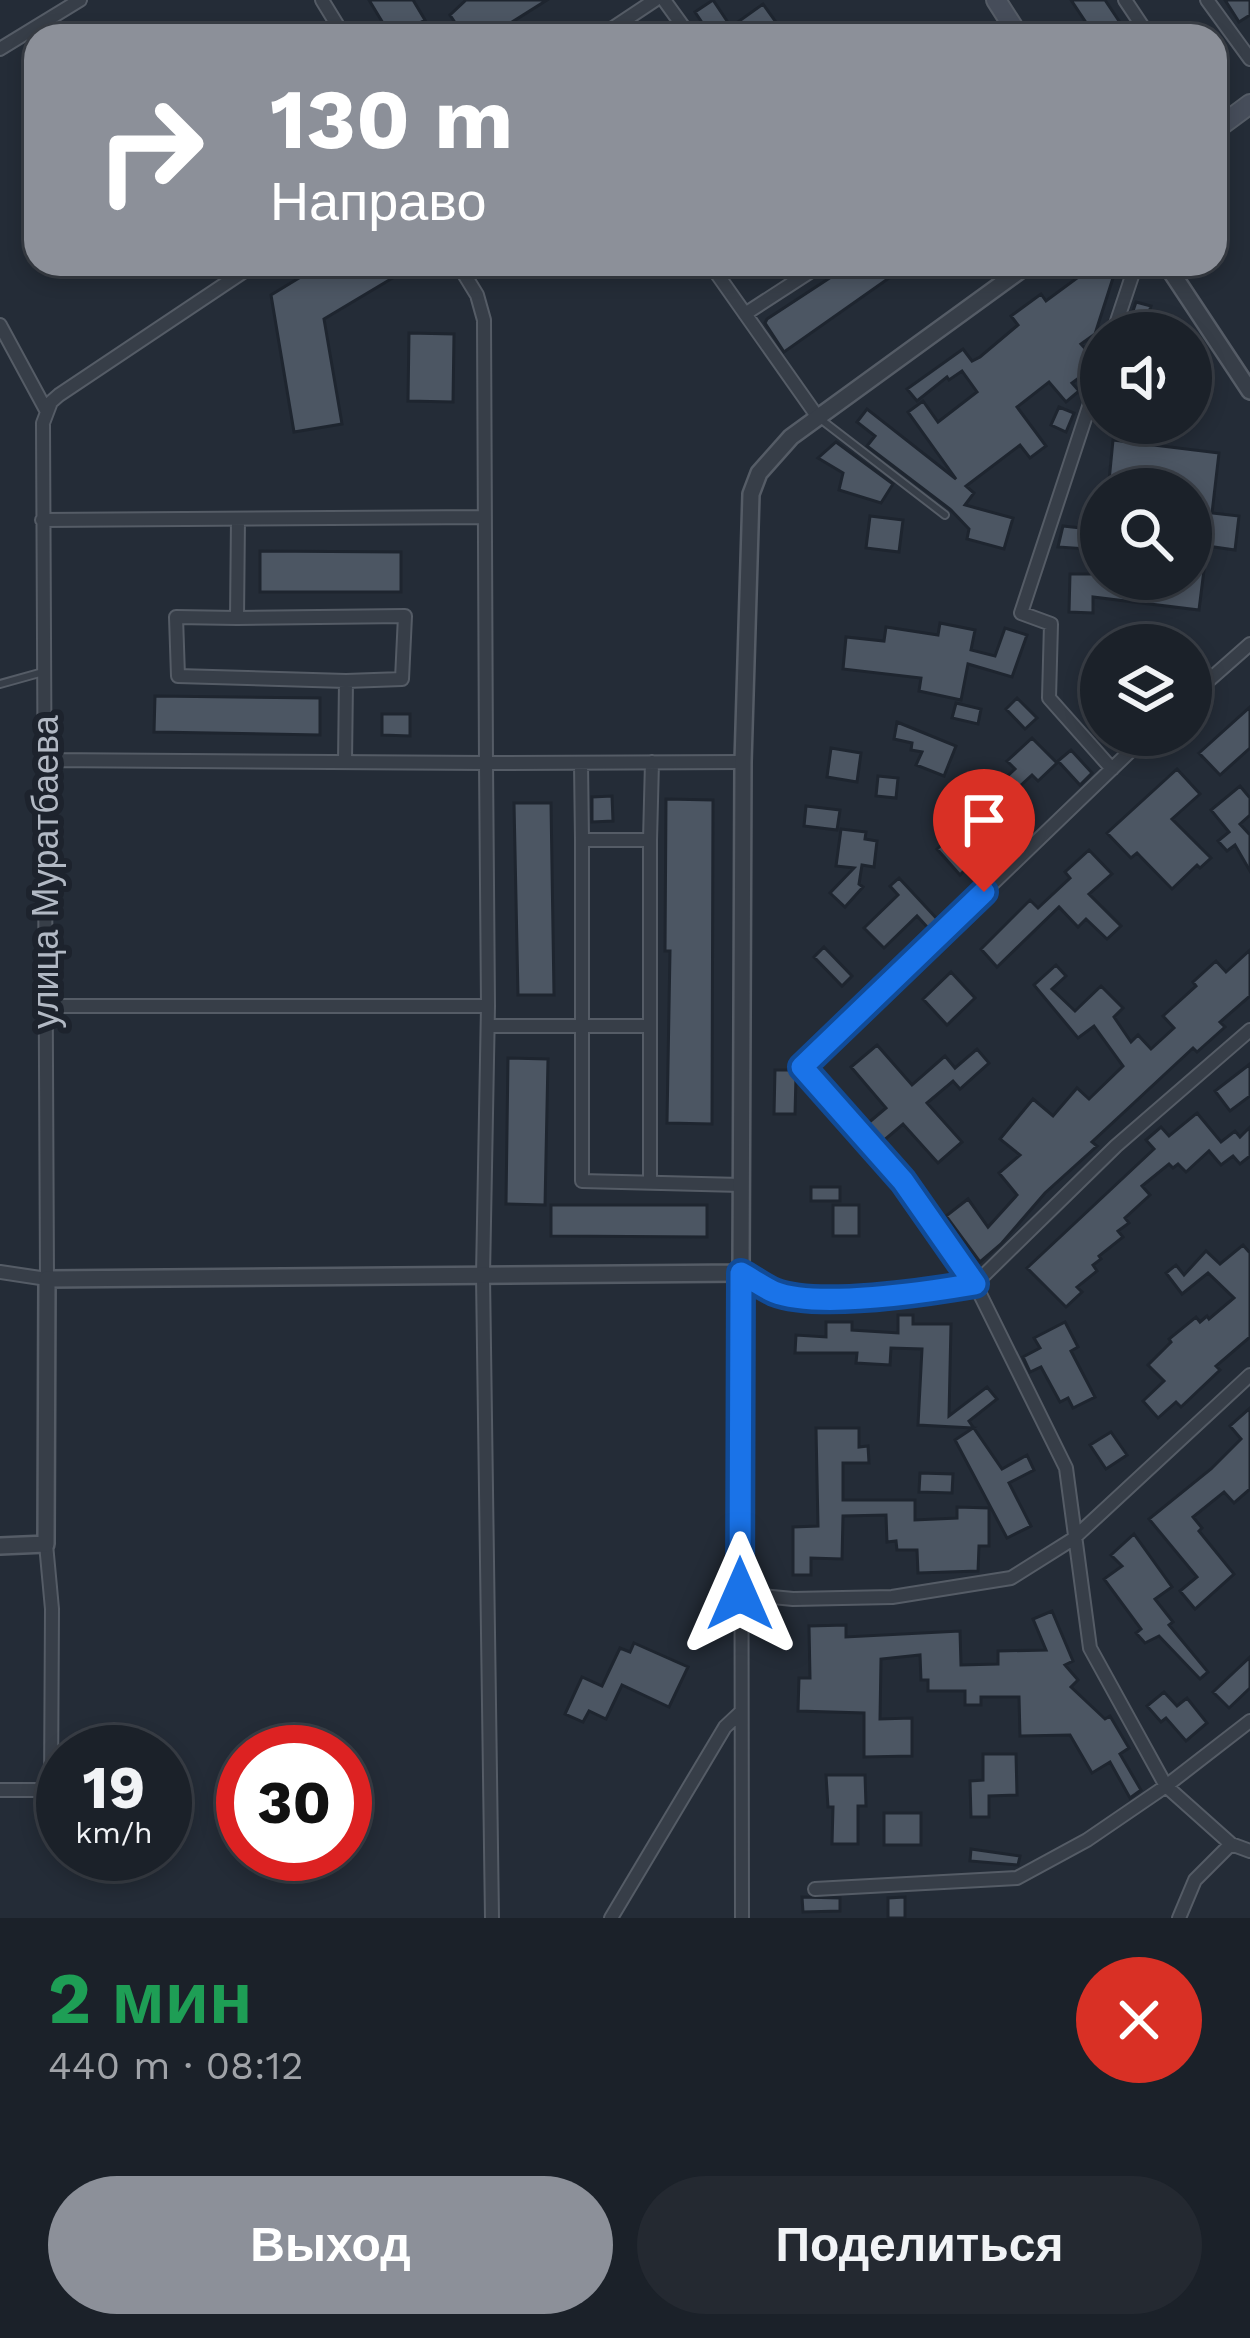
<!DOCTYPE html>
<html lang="ru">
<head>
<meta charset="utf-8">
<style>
  :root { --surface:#1b2129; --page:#242931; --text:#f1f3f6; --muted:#a0a3a8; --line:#393e46; --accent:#8c9099 }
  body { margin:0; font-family:"Work Sans",sans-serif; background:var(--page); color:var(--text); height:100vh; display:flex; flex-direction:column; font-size:45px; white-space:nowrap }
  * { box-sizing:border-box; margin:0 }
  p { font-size:39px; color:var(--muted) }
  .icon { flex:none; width:66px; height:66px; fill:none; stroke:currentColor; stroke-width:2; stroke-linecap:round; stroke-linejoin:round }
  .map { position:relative; height:1918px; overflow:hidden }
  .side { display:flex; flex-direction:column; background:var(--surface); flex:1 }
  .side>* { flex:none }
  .hud { position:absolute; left:24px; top:24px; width:1203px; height:252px; border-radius:36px; box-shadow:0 6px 18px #0003,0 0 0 3px var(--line); background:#8c9099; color:#fff; overflow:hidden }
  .tools { position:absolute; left:1080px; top:312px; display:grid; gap:24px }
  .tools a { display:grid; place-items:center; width:132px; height:132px; border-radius:50%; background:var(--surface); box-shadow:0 6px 18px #0003,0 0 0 3px var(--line); font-size:60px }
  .speed { position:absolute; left:36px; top:1725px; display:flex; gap:24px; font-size:60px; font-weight:700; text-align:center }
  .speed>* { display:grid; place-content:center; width:156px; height:156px; border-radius:50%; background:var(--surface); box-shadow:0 6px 18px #0003,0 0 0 3px var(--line); line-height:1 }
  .speed small { font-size:30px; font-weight:400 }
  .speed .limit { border:18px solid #d22; background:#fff; color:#111 }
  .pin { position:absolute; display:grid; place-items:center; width:102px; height:102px; color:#fff; margin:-123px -51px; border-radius:50% 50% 50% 0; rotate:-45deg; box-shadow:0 0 12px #0007 }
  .pin .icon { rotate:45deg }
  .me { position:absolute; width:132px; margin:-66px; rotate:0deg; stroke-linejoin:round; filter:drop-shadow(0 0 9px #0008) }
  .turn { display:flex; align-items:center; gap:42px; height:252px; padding:0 48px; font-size:54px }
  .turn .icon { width:156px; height:156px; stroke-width:2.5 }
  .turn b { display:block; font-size:84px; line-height:102px }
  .round { display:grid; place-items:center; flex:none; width:126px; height:126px; border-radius:63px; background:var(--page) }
  .overview { display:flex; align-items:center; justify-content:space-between; height:204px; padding:0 48px }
  h1 { font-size:72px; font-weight:700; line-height:90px; color:#1e9e55 }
  .cta { display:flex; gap:24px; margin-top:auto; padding:24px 48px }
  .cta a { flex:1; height:138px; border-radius:72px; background:var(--accent); color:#fff; font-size:48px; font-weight:700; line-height:138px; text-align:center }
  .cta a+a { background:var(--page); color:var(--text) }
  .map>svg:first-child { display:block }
  .building { fill:#4c5663; stroke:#1e252f; stroke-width:3 }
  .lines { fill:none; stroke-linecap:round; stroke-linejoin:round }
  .service-casing { stroke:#555c66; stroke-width:10 }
  .minor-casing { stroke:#555c66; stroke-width:16 }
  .tertiary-casing { stroke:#555c66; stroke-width:20 }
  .secondary-casing { stroke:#555c66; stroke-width:22 }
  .service { stroke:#373e48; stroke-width:6 }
  .minor { stroke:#373e48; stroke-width:12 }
  .tertiary { stroke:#373e48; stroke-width:15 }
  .secondary { stroke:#464d5a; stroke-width:18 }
  .route-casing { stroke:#114b97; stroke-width:30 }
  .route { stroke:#1a73e8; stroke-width:21 }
  .labels { text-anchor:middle; stroke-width:12; stroke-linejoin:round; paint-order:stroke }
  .street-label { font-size:36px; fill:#b2b9c4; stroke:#1d232d }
</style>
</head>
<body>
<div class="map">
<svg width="1250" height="1918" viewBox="0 0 1250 1918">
  <rect width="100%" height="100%" fill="#242c37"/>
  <path class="building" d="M 369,0 L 413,0 L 425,20 L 396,36 L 393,31 L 389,33 Z
    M 466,0 L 547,0 L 490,36 L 464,36 L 450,15 Z
    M 713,0 L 731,27 L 763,4 L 786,36 L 711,36 L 695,12 Z
    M 1071,0 L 1105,0 L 1129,36 L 1095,36 Z
    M 1225,0 L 1250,0 L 1250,15 L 1239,22 Z
    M 322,264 L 416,264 L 324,319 L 342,424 L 294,432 L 271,295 Z
    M 851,264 L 909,264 L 784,352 L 765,323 L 767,319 Z
    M 1096,264 L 1104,264 L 1113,278 L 1095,334 L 1081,344 L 1091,355 L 1087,372 L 1072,383 L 1079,391 L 1066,402 L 1049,382 L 1017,407 L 1046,446 L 1030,458 L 1020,445 L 966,486 L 974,493 L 965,505 L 1013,518 L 1004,549 L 967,539 L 969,529 L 950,509 L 867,446 L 875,436 L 857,422 L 867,409 L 956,479 L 908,412 L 923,401 L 938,422 L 977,392 L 962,371 L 949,380 L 947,377 L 917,401 L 907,389 L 963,349 L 972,361 L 980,357 L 1018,325 L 1011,316 L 1041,294 L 1046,301 Z
    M 1136,302 L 1151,306 L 1144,328 L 1129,323 Z
    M 409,333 L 454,334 L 453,402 L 408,401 Z
    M 1059,407 L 1074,413 L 1066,432 L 1051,425 Z
    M 1113,440 L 1219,453 L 1212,513 L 1239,516 L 1235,550 L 1207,546 L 1199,610 L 1093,597 L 1093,613 L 1069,612 L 1070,574 L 1101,574 L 1101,579 L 1191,579 L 1191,489 L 1109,481 Z
    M 836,442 L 893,484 L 881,503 L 839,490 L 843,473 L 818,458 Z
    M 870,516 L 903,520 L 899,552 L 866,548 Z
    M 1063,526 L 1090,529 L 1087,549 L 1058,547 Z
    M 260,551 L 401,552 L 401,592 L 260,592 Z
    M 940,623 L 975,630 L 971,650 L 995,656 L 1005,628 L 1027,635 L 1012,677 L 968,664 L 961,700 L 919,691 L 921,678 L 843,669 L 846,637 L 884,641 L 886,627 L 938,635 Z
    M 155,696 L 320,698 L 320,735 L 154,732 Z
    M 1017,698 L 1037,718 L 1025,729 L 1006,709 Z
    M 956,703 L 981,709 L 978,724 L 952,718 Z
    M 1250,707 L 1250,748 L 1220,775 L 1199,753 Z
    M 382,714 L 410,714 L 410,736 L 382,735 Z
    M 897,722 L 956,746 L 944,776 L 916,765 L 922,752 L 911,750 L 912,743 L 894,739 Z
    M 1032,738 L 1057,763 L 1038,781 L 1032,775 L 992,812 L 1006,826 L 960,875 L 937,849 L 947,840 L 939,831 L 977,791 L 984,798 L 1015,769 L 1007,761 Z
    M 831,748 L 861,753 L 857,782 L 827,777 Z
    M 1071,750 L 1092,773 L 1080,785 L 1058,761 Z
    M 1177,769 L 1200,794 L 1172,819 L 1211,858 L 1200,868 L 1197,865 L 1172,889 L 1137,853 L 1131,858 L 1107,833 Z
    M 878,776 L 898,778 L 896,798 L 876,796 Z
    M 1240,786 L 1250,798 L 1250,815 L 1240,824 L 1250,835 L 1250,871 L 1235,845 L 1227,851 L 1218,841 L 1229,832 L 1211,810 Z
    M 612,796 L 613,821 L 592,822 L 592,797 Z
    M 666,799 L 713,800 L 712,1124 L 667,1123 L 670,951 L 665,951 Z
    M 514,803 L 551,803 L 554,995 L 518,995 Z
    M 806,806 L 840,810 L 837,830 L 804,826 Z
    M 841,829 L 866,832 L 865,839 L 877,841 L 874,867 L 862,865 L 859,884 L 863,887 L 845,907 L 830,893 L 854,868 L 836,866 Z
    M 1089,850 L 1112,874 L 1089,894 L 1121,926 L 1107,939 L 1086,919 L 1078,927 L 1059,907 L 997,967 L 981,949 L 1030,900 L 1038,908 L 1070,878 L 1065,872 Z
    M 899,878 L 938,920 L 929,929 L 917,916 L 884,948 L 864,928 L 898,895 L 890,886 Z
    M 824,947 L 852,976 L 842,986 L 814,957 Z
    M 1250,950 L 1250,996 L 1220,1022 L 1225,1027 L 1197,1052 L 1193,1048 L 1092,1142 L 1097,1146 L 1045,1193 L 1001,1244 L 980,1262 L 946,1216 L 968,1199 L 988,1227 L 1017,1195 L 999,1173 L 1020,1155 L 1000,1139 L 1033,1099 L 1053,1116 L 1077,1088 L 1089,1099 L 1123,1066 L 1094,1026 L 1078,1038 L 1034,985 L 1056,965 L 1066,976 L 1052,989 L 1075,1011 L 1101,986 L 1123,1008 L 1114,1017 L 1131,1042 L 1138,1035 L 1151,1049 L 1174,1028 L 1163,1016 L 1196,986 L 1193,982 L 1216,961 L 1226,972 Z
    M 951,972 L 975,998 L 947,1025 L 923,999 Z
    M 877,1045 L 912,1085 L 945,1056 L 955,1068 L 977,1049 L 989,1063 L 960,1089 L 953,1081 L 927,1103 L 962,1142 L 938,1163 L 903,1124 L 882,1142 L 867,1124 L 886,1108 L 851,1067 Z
    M 508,1058 L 548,1059 L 545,1205 L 506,1204 Z
    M 1250,1064 L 1250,1096 L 1230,1111 L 1215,1091 Z
    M 775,1070 L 792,1070 L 796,1076 L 795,1114 L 774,1114 Z
    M 1197,1113 L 1221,1142 L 1235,1131 L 1240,1137 L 1250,1127 L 1250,1156 L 1240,1164 L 1233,1156 L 1221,1165 L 1209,1151 L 1186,1172 L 1178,1164 L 1173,1168 L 1169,1164 L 1142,1186 L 1150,1195 L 1125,1218 L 1129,1223 L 1118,1231 L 1123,1237 L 1099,1256 L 1101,1259 L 1093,1265 L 1097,1271 L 1077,1287 L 1082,1292 L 1066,1307 L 1027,1268 L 1154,1149 L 1146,1140 L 1161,1127 L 1169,1136 Z
    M 811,1187 L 840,1187 L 840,1201 L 811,1201 Z
    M 551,1205 L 707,1205 L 707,1237 L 551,1236 Z
    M 833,1205 L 859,1205 L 859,1236 L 833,1236 Z
    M 1243,1245 L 1250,1253 L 1250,1337 L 1216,1366 L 1220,1370 L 1181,1407 L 1176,1402 L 1158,1418 L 1143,1401 L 1164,1381 L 1148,1365 L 1171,1342 L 1169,1339 L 1196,1317 L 1200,1322 L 1207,1316 L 1209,1319 L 1234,1298 L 1208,1273 L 1182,1294 L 1166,1273 L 1176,1265 L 1184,1275 L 1206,1251 L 1220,1264 Z
    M 898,1315 L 913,1315 L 913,1324 L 951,1324 L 949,1416 L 987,1387 L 997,1399 L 969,1421 L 1002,1469 L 1027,1455 L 1034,1470 L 1009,1483 L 1031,1526 L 1007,1538 L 955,1440 L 973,1428 L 918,1425 L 922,1349 L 891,1348 L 890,1365 L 856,1363 L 857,1353 L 795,1353 L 796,1335 L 826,1337 L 826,1322 L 852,1322 L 852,1330 L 898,1333 Z
    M 1065,1322 L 1078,1347 L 1071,1351 L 1095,1397 L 1073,1408 L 1068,1398 L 1060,1402 L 1041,1367 L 1030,1372 L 1023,1357 L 1040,1348 L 1034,1338 Z
    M 1250,1408 L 1250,1489 L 1234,1503 L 1224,1492 L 1193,1517 L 1202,1528 L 1199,1531 L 1234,1574 L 1195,1609 L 1180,1591 L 1197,1577 L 1149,1519 L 1211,1469 L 1241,1439 L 1230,1426 Z
    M 816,1428 L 859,1428 L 859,1447 L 868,1446 L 869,1463 L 843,1463 L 843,1500 L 915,1500 L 915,1520 L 957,1518 L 957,1507 L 989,1508 L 989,1546 L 979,1546 L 978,1571 L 918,1573 L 917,1550 L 897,1550 L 896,1541 L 887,1542 L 886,1515 L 843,1516 L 842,1559 L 811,1558 L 811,1575 L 793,1575 L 793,1527 L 818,1526 Z
    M 1111,1432 L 1127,1455 L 1106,1469 L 1090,1445 Z
    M 920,1473 L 953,1474 L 952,1493 L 919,1492 Z
    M 1134,1534 L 1172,1587 L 1155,1599 L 1173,1622 L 1169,1625 L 1208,1672 L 1200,1679 L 1159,1636 L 1145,1643 L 1136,1633 L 1141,1629 L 1104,1579 L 1122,1566 L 1111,1555 Z
    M 1052,1611 L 1073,1661 L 1065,1665 L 1078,1680 L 1071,1687 L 1105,1719 L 1110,1716 L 1129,1748 L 1120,1754 L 1141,1790 L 1130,1798 L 1110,1762 L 1092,1773 L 1070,1735 L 1020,1736 L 1019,1697 L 981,1697 L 981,1705 L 965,1705 L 965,1691 L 928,1691 L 928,1680 L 921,1680 L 920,1655 L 881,1659 L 880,1719 L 912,1718 L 912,1756 L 864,1757 L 864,1713 L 798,1711 L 799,1678 L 810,1678 L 809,1626 L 846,1625 L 846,1637 L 960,1631 L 961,1665 L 998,1664 L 998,1651 L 1046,1650 L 1033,1619 Z
    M 634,1643 L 688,1667 L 669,1707 L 622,1685 L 606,1719 L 589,1711 L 583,1722 L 565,1714 L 582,1677 L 602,1686 L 620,1648 L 630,1652 Z
    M 1250,1657 L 1250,1688 L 1229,1708 L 1213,1692 Z
    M 1164,1692 L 1177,1706 L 1187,1698 L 1207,1723 L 1186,1741 L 1166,1718 L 1161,1722 L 1147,1706 Z
    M 983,1754 L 1016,1754 L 1017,1795 L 989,1796 L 989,1817 L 971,1817 L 970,1781 L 983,1780 Z
    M 826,1775 L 865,1775 L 866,1806 L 858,1806 L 858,1844 L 832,1844 L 833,1807 L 828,1807 Z
    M 884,1813 L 921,1813 L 921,1845 L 884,1845 Z
    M 971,1849 L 1020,1856 L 1018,1865 L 970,1861 Z
    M 802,1897 L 840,1898 L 840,1911 L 803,1912 Z
    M 905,1897 L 905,1918 L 888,1918 L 888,1898 Z"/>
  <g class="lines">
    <defs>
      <path id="service" d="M 819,418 L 945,515
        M 0,684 L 43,672"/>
      <path id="minor" d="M 322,0 L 344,36
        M 664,0 L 690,36
        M 1125,0 L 1149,36
        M 1207,0 L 1250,59
        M 601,36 L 655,0
        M 0,49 L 80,0
        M 458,264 L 477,295 L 484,320 L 486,763 L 743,762
        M 710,264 L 817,416
        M 745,314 L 822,264
        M 0,325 L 46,410
        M 1113,333 L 1136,264
        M 1101,370 L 1021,613 L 1051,624 L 1049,698 L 1112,769
        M 238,519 L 237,618 L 176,617 L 178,676 L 346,681 L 345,762
        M 42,520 L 485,517
        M 237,618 L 405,616 L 402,679 L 346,681
        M 1191,696 L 1250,644
        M 1147,735 L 802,1067 L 903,1181 L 975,1284 L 1066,1468 L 1090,1648 L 1166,1786 L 1231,1844 L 1250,1851
        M 46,760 L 486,763 L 488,1006 L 483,1276 L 492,1918
        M 581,763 L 582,840
        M 650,840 L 652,762
        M 45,1006 L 488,1006
        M 488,1026 L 650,1026
        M 650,1182 L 650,840 L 582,840 L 582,1181 L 741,1185
        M 0,1272 L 47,1279 L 43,423 L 51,402 L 59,395 L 255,264
        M 740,1594 L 793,1599 L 892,1597 L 1011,1578 L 1073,1539 L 1250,1375
        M 0,1790 L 51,1790 L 52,1609 L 46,1544
        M 815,1889 L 1017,1878 L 1087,1840 L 1166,1786 L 1250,1721
        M 611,1918 L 725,1727 L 741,1712
        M 742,1918 L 741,1273 L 777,1293 L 811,1298 L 900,1293 L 975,1284 L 1116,1146 L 1250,1030
        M 1179,1918 L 1195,1880 L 1231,1844"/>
      <path id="tertiary" d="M 1166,264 L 1250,391
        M 0,1546 L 46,1544 L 47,1279 L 741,1273 L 743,762 L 751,494 L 759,473 L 791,437 L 1029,264"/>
      <path id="secondary" d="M 996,0 L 1019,36
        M 1215,130 L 1250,104"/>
    </defs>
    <use href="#service" class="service-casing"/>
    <use href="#minor" class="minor-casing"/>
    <use href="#tertiary" class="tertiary-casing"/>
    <use href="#secondary" class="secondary-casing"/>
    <use href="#service" class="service"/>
    <use href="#minor" class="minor"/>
    <use href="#tertiary" class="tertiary"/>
    <use href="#secondary" class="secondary"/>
  </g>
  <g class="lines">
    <defs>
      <path id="route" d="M 740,1594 L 741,1273 C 752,1279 763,1287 774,1292 C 817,1309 928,1292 975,1284 L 903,1181 L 802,1067 L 984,892"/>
    </defs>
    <use href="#route" class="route-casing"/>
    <use href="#route" class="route"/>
  </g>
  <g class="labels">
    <g class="street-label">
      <text transform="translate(45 872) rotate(-90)" y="13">улица Муратбаева</text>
    </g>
  </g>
</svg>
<div class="tools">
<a><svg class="icon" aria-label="sound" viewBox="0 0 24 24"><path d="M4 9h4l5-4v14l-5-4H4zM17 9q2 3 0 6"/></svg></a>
<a><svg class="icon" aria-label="search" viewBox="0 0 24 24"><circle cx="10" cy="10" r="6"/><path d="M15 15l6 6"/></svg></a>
<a><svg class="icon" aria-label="layers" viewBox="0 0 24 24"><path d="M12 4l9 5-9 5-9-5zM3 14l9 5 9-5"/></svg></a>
</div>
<div class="speed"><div>19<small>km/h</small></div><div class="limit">30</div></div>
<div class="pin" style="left:984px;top:892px;background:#d93025"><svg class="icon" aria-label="arrive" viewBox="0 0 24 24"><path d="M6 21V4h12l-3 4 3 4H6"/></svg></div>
<svg class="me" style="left:740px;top:1594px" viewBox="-20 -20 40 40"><path d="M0-17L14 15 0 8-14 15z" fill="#1a73e8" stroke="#fff" stroke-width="4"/></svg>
<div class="hud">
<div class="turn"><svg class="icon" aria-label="right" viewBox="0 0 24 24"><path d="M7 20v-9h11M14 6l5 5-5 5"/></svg><div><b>130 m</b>Направо</div></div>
</div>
</div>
<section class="side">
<div class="overview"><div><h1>2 мин</h1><p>440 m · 08:12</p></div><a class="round" style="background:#d93025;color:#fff"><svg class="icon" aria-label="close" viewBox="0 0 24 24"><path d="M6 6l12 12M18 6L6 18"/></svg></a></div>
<div class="cta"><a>Выход</a><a>Поделиться</a></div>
</section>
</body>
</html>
